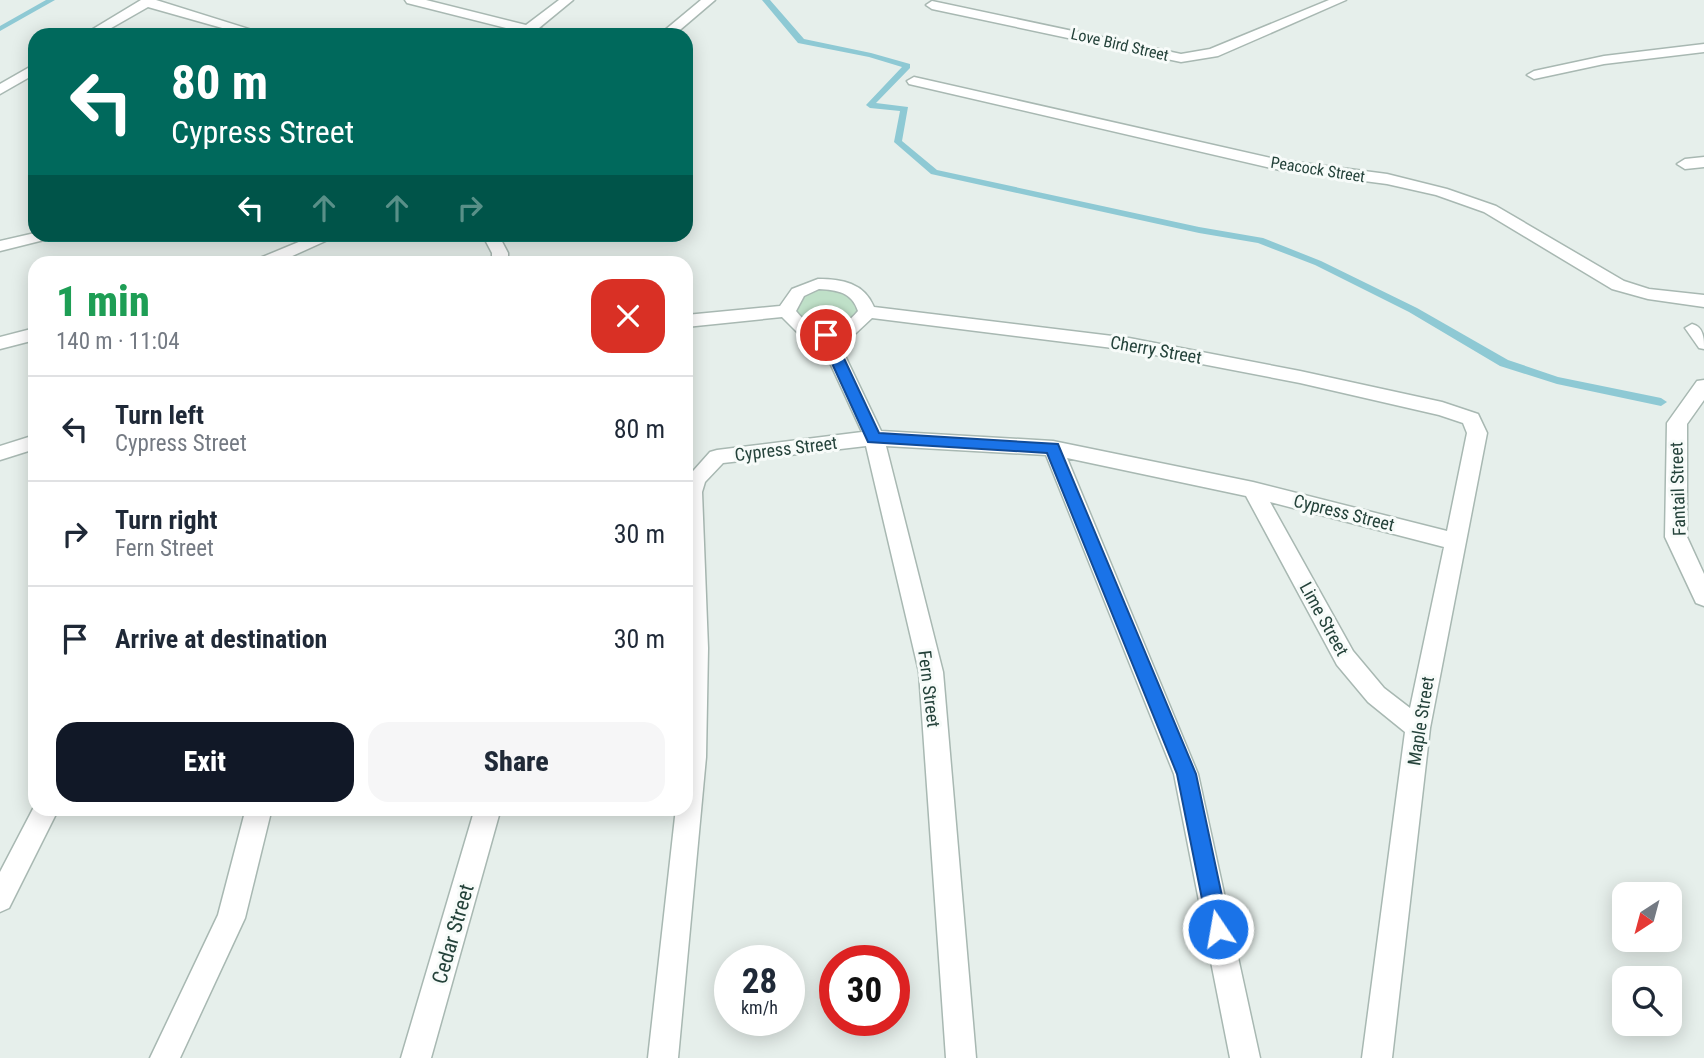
<!DOCTYPE html>
<html lang="en">
<head>
<meta charset="utf-8">
<style>
  :root { --surface:#fff; --page:#f6f6f7; --text:#1f2937; --muted:#747a83; --line:#e0e1e3; --accent:#111827 }
  body { margin:0; font-family:"Roboto Condensed",sans-serif; background:var(--page); color:var(--text); height:100vh; display:flex; flex-direction:column; font-size:26px; white-space:nowrap }
  * { box-sizing:border-box; margin:0 }
  p { font-size:23px; color:var(--muted) }
  .icon { flex:none; width:38px; height:38px; fill:none; stroke:currentColor; stroke-width:2; stroke-linecap:round; stroke-linejoin:round }
  .map { position:relative; flex:1; overflow:hidden }
  .details { position:absolute; left:28px; top:256px; width:665px; height:560px; display:flex; flex-direction:column; background:var(--surface); border-radius:21px; box-shadow:0 4px 18px #0003 }
  .details>* { flex:none }
  .top-card { position:absolute; left:28px; top:28px; width:665px; height:214px; border-radius:21px; box-shadow:0 4px 18px #0003; background:#00695c; color:#fff; overflow:hidden }
  .needle { width:46px; rotate:216deg }
  .fabs { position:absolute; left:1612px; top:882px; display:grid; gap:14px }
  .fabs a { display:grid; place-items:center; width:70px; height:70px; border-radius:14px; background:var(--surface); box-shadow:0 4px 18px #0003; font-size:35px }
  .speed { position:absolute; left:714px; top:945px; display:flex; gap:14px; font-size:35px; font-weight:700; text-align:center }
  .speed>* { display:grid; place-content:center; width:91px; height:91px; border-radius:50%; background:var(--surface); box-shadow:0 4px 18px #0003; line-height:1 }
  .speed small { font-size:18px; font-weight:400 }
  .speed .limit { border:10px solid #d22; background:#fff; color:#111 }
  .pin { position:absolute; display:grid; place-items:center; width:60px; height:60px; color:#fff; margin:-30px; border:4px solid #fff; border-radius:50%; box-shadow:0 2px 7px #0007 }
  .me { position:absolute; width:77px; margin:-38px; rotate:348deg; stroke-linejoin:round; filter:drop-shadow(0 0 5px #0008) }
  .turn { display:flex; align-items:center; gap:24px; height:147px; padding:0 28px; font-size:32px }
  .turn .icon { width:91px; height:91px; stroke-width:2.5 }
  .turn b { display:block; font-size:49px; line-height:60px }
  .lanes { display:flex; align-items:center; height:66px; padding:0 28px; background:#0003; justify-content:center; gap:35px; direction:ltr }
  .lanes .off { opacity:.35 }
  .round { display:grid; place-items:center; flex:none; width:74px; height:74px; border-radius:21px; background:var(--page) }
  .overview { display:flex; align-items:center; justify-content:space-between; height:119px; padding:0 28px }
  h1 { font-size:42px; font-weight:800; line-height:52px; color:#1e9e55 }
  .action { display:flex; gap:14px; margin-top:auto; padding:14px 28px }
  .action a { flex:1; height:80px; border-radius:21px; background:var(--accent); color:#fff; font-size:28px; font-weight:800; line-height:80px; text-align:center }
  .action a+a { background:var(--page); color:var(--text) }
  ul { padding:0; list-style:none }
  li { display:flex; align-items:center; gap:21px; height:105px; padding:0 28px; border-top:2px solid var(--line) }
  li div { flex:1 }
  li b { display:block; font-size:26px }
  li em { font-style:normal }
  .map>svg:first-child { display:block }
  .green { fill:#bfe0c8 }
  .lines { fill:none; stroke-linecap:round; stroke-linejoin:round }
  .stream { fill:#8ec9d4; fill-rule:evenodd }
  .service-casing { stroke:#a8b8b2; stroke-width:3 }
  .minor-casing { stroke:#a8b8b2; stroke-width:3 }
  .service { fill:#fff; fill-rule:evenodd }
  .minor { fill:#fff; fill-rule:evenodd }
  .route { fill:#1a73e8; stroke:#114b97; stroke-width:2 }
  .labels { text-anchor:middle; stroke-width:6; stroke-linejoin:round; paint-order:stroke }
  .far-street-label { font-size:16px; fill:#24423a; stroke:#f7fbf9 }
  .street-label { font-size:18px; fill:#24423a; stroke:#f7fbf9 }
  .near-street-label { font-size:21px; fill:#24423a; stroke:#f7fbf9 }
</style>
</head>
<body>
<div class="map">
<svg width="1704" height="1058" viewBox="0 0 1704 1058">
  <rect width="100%" height="100%" fill="#e6efeb"/>
  <path class="green" d="M 820,287 L 851,293 L 861,312 L 854,322 L 824,331 L 796,320 L 795,299 Z"/>
  <g class="lines">
    <path class="stream" d="M 46,0 L 55,0 L 0,31 L 0,26 Z
      M 762,0 L 770,0 L 804,39 L 871,53 L 910,64 L 910,68 L 876,103 L 908,107 L 902,141 L 937,170 L 1199,227 L 1263,238 L 1321,261 L 1417,308 L 1508,360 L 1558,377 L 1661,398 L 1667,402 L 1661,406 L 1557,384 L 1500,366 L 1409,312 L 1315,265 L 1258,243 L 1199,233 L 931,174 L 894,142 L 900,111 L 870,108 L 866,105 L 902,67 L 869,57 L 798,43 Z"/>
    <defs>
      <path id="service" d="M 1692,324 C 1704,327 1704,339 1704,349 L 1699,348 L 1685,328 Z"/>
      <path id="minor" d="M 141,0 L 156,0 L 268,35 L 247,35 L 148,7 L 99,35 L 83,35 Z
        M 405,0 L 426,0 L 526,25 L 559,0 L 573,0 L 539,28 L 558,35 L 514,35 L 518,31 L 407,3 Z
        M 701,0 L 715,0 L 674,35 L 659,35 Z
        M 1329,0 L 1346,0 L 1218,56 L 1181,62 L 932,9 L 926,5 L 932,1 L 1181,54 L 1210,49 Z
        M 1704,44 L 1704,52 L 1604,64 L 1534,79 L 1527,75 L 1534,71 L 1604,56 Z
        M 35,64 L 35,74 L 0,94 L 0,84 Z
        M 914,77 L 1280,160 L 1387,174 L 1447,189 L 1496,206 L 1624,281 L 1649,289 L 1704,295 L 1704,307 L 1648,299 L 1612,289 L 1484,212 L 1436,195 L 1387,184 L 1280,170 L 909,84 L 907,81 Z
        M 1704,157 L 1704,167 L 1685,169 L 1677,164 L 1685,159 Z
        M 35,233 L 58,234 L 56,237 L 0,251 L 0,241 Z
        M 318,234 L 341,234 L 279,262 L 258,262 L 260,258 Z
        M 482,234 L 498,234 L 508,253 L 508,262 L 492,262 L 492,253 Z
        M 818,279 C 842,279 864,283 874,307 L 1129,338 L 1300,371 L 1442,402 L 1478,414 L 1487,433 L 1430,728 L 1392,1058 L 1362,1058 L 1405,732 L 1368,702 L 1337,665 L 1246,496 L 1067,458 L 1198,774 L 1260,1058 L 1230,1058 L 1174,774 L 1046,455 L 886,446 L 943,672 L 976,1058 L 946,1058 L 919,672 L 866,446 L 723,463 L 705,482 L 702,492 L 708,648 L 706,757 L 678,1058 L 648,1058 L 676,808 L 686,808 L 686,479 L 710,452 L 717,450 L 862,432 L 819,339 L 798,333 L 782,317 L 686,327 L 686,315 L 780,306 L 792,289 ZM 819,289 C 837,290 852,292 858,311 C 841,333 812,333 796,311 L 804,296 ZM 872,318 L 1129,350 L 1300,383 L 1439,415 L 1463,423 L 1467,433 L 1447,531 L 1253,482 L 1053,441 L 881,431 L 837,339 L 856,333 ZM 1270,502 L 1444,547 L 1410,708 L 1384,688 L 1353,651 Z
        M 35,328 L 35,340 L 0,349 L 0,337 Z
        M 1704,380 L 1704,400 L 1687,424 L 1687,537 L 1704,574 L 1704,606 L 1696,603 L 1665,537 L 1667,423 L 1697,381 Z
        M 35,435 L 35,449 L 0,460 L 0,446 Z
        M 35,805 L 35,808 L 59,808 L 9,908 L 0,912 L 0,872 Z
        M 246,808 L 272,808 L 245,918 L 180,1058 L 150,1058 L 218,915 Z
        M 475,808 L 501,808 L 431,1058 L 401,1058 Z"/>
    </defs>
    <use href="#service" class="service-casing"/>
    <use href="#minor" class="minor-casing"/>
    <use href="#service" class="service"/>
    <use href="#minor" class="minor"/>
  </g>
  <path class="route" d="M 826,330 L 833,335 L 879,433 L 1058,444 L 1196,774 L 1229,929 L 1226,936 L 1218,939 L 1211,936 L 1208,929 L 1177,774 L 1047,453 L 868,442 L 819,335 Z"/>
  <g class="labels">
    <g class="far-street-label">
      <text transform="translate(1120 44) rotate(13)" y="6">Love Bird Street</text>
      <text transform="translate(1318 169) rotate(9)" y="6">Peacock Street</text>
    </g>
    <g class="street-label">
      <text transform="translate(1156 350) rotate(10)" y="6">Cherry Street</text>
      <text transform="translate(786 449) rotate(-7)" y="6">Cypress Street</text>
      <text transform="translate(1678 489) rotate(-92)" y="6">Fantail Street</text>
      <text transform="translate(1344 513) rotate(14)" y="6">Cypress Street</text>
      <text transform="translate(1324 619) rotate(61)" y="6">Lime Street</text>
      <text transform="translate(929 689) rotate(83)" y="6">Fern Street</text>
      <text transform="translate(1421 721) rotate(-81)" y="6">Maple Street</text>
    </g>
    <g class="near-street-label">
      <text transform="translate(453 934) rotate(-74)" y="7">Cedar Street</text>
    </g>
  </g>
</svg>
<div class="fabs">
<a><svg class="needle" viewBox="-14 -14 28 28"><path d="M0-13l5 13h-10z" fill="#e53935"/><path d="M0 13l5-13h-10z" fill="#747a83"/></svg></a>
<a><svg class="icon" aria-label="search" viewBox="0 0 24 24"><circle cx="10" cy="10" r="6"/><path d="M15 15l6 6"/></svg></a>
</div>
<div class="speed"><div>28<small>km/h</small></div><div class="limit">30</div></div>
<div class="pin" style="left:826px;top:335px;background:#d93025"><svg class="icon" aria-label="arrive" viewBox="0 0 24 24"><path d="M6 21V4h12l-3 4 3 4H6"/></svg></div>
<svg class="me" style="left:1218px;top:929px" viewBox="-20 -20 40 40"><circle r="17" fill="#1a73e8" stroke="#fff" stroke-width="3"/><path d="M0-11L8 9 0 5-8 9z" fill="#fff"/></svg>
<div class="top-card">
<div class="turn"><svg class="icon" aria-label="left" viewBox="0 0 24 24"><path d="M17 20v-9H6M10 6l-5 5 5 5"/></svg><div><b>80 m</b>Cypress Street</div></div>
<div class="lanes"><svg class="icon" aria-label="left" viewBox="0 0 24 24"><path d="M17 20v-9H6M10 6l-5 5 5 5"/></svg><svg class="icon off" aria-label="ahead" viewBox="0 0 24 24"><path d="M12 20V5M6 11l6-6 6 6"/></svg><svg class="icon off" aria-label="ahead" viewBox="0 0 24 24"><path d="M12 20V5M6 11l6-6 6 6"/></svg><svg class="icon off" aria-label="right" viewBox="0 0 24 24"><path d="M7 20v-9h11M14 6l5 5-5 5"/></svg></div>
</div>
<section class="details">
<div class="overview"><div><h1>1 min</h1><p>140 m · 11:04</p></div><a class="round" style="background:#d93025;color:#fff"><svg class="icon" aria-label="close" viewBox="0 0 24 24"><path d="M6 6l12 12M18 6L6 18"/></svg></a></div>
<ul>
<li><svg class="icon" aria-label="left" viewBox="0 0 24 24"><path d="M17 20v-9H6M10 6l-5 5 5 5"/></svg><div><b>Turn left</b><p>Cypress Street</p></div><em>80 m</em></li>
<li><svg class="icon" aria-label="right" viewBox="0 0 24 24"><path d="M7 20v-9h11M14 6l5 5-5 5"/></svg><div><b>Turn right</b><p>Fern Street</p></div><em>30 m</em></li>
<li><svg class="icon" aria-label="arrive" viewBox="0 0 24 24"><path d="M6 21V4h12l-3 4 3 4H6"/></svg><div><b>Arrive at destination</b></div><em>30 m</em></li>
</ul>
<div class="action"><a>Exit</a><a>Share</a></div>
</section>
</div>
</body>
</html>
